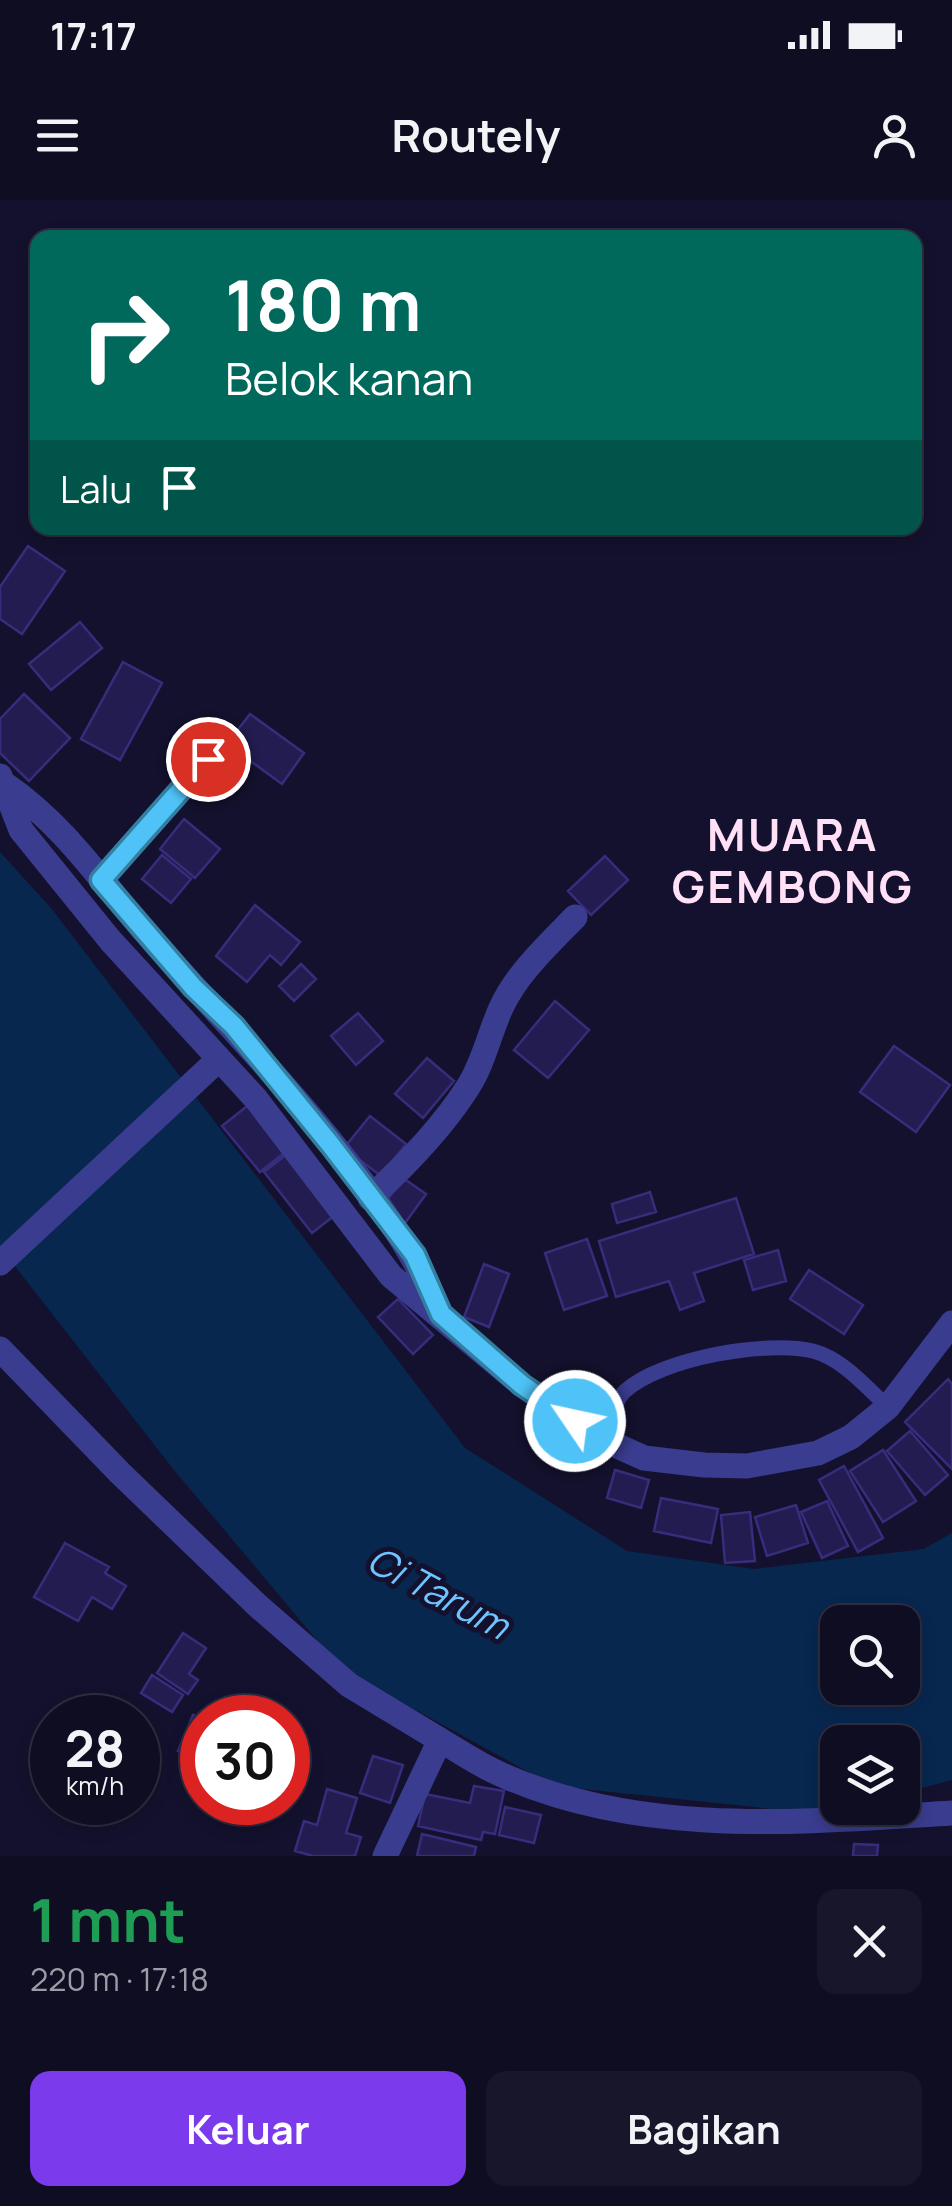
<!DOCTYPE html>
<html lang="id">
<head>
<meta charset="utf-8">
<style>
  :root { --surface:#0f0d22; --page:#18162a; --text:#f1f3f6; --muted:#9b9ca5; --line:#2f2d40; --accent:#7c3aed }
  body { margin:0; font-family:Manrope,sans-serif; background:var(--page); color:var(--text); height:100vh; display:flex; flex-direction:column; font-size:38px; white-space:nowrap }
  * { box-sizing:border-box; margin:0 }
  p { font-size:32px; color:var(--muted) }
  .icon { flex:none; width:55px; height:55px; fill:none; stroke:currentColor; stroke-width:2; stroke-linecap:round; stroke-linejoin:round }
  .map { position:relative; height:1656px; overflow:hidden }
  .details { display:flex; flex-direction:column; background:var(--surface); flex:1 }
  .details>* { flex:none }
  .hud { position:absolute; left:30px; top:30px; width:892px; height:305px; border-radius:20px; box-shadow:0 5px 15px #0003,0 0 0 2px var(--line); background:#00695c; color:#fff; overflow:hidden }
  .buttons { position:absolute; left:820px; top:1405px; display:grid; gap:20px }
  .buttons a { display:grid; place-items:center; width:100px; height:100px; border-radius:20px; background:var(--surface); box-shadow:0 5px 15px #0003,0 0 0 2px var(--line); font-size:50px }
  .speed { position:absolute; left:30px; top:1495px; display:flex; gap:20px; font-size:50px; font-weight:700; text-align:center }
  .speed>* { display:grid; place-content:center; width:130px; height:130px; border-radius:50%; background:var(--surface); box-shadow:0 5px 15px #0003,0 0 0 2px var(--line); line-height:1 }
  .speed small { font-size:25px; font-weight:400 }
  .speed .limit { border:15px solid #d22; background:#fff; color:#111 }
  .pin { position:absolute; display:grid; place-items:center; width:85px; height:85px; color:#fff; margin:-42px; border:5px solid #fff; border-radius:50%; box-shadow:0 2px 10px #0007 }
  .me { position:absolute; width:110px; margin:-55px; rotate:304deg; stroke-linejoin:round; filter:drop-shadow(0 0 8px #0008) }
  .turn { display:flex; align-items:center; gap:35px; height:210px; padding:0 30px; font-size:45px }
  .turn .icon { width:130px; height:130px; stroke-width:2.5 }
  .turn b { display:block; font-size:70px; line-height:85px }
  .then { display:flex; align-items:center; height:95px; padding:0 30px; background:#0003; gap:20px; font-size:38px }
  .round { display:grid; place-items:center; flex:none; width:105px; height:105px; border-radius:20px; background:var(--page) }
  .headline { display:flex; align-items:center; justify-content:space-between; height:170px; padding:0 30px }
  h1 { font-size:60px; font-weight:700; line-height:75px; color:#1e9e55 }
  .button { display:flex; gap:20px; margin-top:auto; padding:20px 30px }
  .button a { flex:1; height:115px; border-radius:20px; background:var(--accent); color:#fff; font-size:40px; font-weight:700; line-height:115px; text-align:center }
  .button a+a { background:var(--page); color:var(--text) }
  .status { display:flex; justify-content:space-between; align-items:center; height:70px; padding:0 50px; background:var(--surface); direction:ltr }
  .status svg { height:28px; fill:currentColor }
  header { display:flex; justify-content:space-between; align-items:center; height:130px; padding:0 30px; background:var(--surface); font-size:45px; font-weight:700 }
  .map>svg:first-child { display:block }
  .water { fill:#08274f; fill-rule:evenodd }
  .building { fill:#231c50; stroke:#372d7d; stroke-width:2.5 }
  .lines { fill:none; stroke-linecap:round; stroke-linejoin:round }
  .lane { stroke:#3a3c8f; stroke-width:15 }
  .street { stroke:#3a3c8f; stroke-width:25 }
  .route-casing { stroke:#337fa1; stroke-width:25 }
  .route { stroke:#4fc3f7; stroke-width:18 }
  .labels { text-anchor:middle; stroke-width:10; stroke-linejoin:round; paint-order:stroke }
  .water-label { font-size:38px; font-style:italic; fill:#6cc5ff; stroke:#14112e }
  .district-label { font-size:45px; font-weight:bold; letter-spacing:2.5px; fill:#ffe0f6; stroke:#14112e }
</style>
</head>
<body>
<div class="status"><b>17:17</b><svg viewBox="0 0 49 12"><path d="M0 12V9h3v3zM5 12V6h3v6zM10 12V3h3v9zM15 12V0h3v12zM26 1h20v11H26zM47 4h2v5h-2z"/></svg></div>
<header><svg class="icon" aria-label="menu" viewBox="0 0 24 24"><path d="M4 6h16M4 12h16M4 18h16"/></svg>Routely<svg class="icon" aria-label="person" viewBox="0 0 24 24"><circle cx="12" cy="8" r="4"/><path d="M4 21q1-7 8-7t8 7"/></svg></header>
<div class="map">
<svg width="952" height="1656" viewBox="0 0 952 1656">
  <rect width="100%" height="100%" fill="#14112e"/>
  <path class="water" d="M 0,652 L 51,708 L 465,1248 L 627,1351 L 754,1369 L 924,1349 L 952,1333 L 952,1580 L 903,1593 L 902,1542 L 838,1542 L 838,1608 L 820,1614 L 554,1586 L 341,1469 L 174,1270 L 0,1047 ZM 838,1422 L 902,1422 L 902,1488 L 838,1488 Z"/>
  <path class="building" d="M 28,346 L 65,371 L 22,434 L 0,419 L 0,387 Z
    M 80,422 L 102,448 L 51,490 L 29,464 Z
    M 123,462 L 162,483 L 120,560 L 81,539 Z
    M 24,494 L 70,538 L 29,581 L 0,553 L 0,519 Z
    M 250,514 L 304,553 L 282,584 L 227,544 Z
    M 184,619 L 220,649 L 195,678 L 160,649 Z
    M 162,655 L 191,679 L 171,703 L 142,679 Z
    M 605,656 L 628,680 L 591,715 L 568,691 Z
    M 255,705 L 300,742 L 281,765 L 270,755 L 247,782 L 216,756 Z
    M 301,764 L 316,779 L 294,801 L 279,786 Z
    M 555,801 L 589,830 L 548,878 L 514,850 Z
    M 358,813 L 383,841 L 356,865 L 331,836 Z
    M 894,846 L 950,885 L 916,932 L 860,892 Z
    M 427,858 L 454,881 L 423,918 L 395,894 Z
    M 251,903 L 289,949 L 260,972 L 222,926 Z
    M 370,916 L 406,944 L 381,976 L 344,948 Z
    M 287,954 L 335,1015 L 312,1033 L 264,972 Z
    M 403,978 L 426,994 L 403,1026 L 380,1010 Z
    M 650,992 L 656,1012 L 617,1023 L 612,1004 Z
    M 736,998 L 754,1054 L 694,1073 L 704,1101 L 680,1110 L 669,1081 L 616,1097 L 599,1041 Z
    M 587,1039 L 607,1096 L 564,1110 L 545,1053 Z
    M 778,1050 L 786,1081 L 753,1090 L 744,1060 Z
    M 484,1064 L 509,1074 L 489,1127 L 464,1117 Z
    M 809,1070 L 863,1105 L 844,1134 L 790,1099 Z
    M 398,1099 L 433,1135 L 413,1154 L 378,1117 Z
    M 948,1179 L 952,1184 L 952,1269 L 905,1222 Z
    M 910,1231 L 948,1275 L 925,1295 L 887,1251 Z
    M 883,1250 L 916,1301 L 883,1322 L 850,1271 Z
    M 844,1266 L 883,1338 L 858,1352 L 819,1280 Z
    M 615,1270 L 649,1280 L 641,1308 L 607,1298 Z
    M 661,1298 L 718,1309 L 711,1343 L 654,1331 Z
    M 827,1301 L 848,1346 L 822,1358 L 801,1312 Z
    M 796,1305 L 808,1343 L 767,1356 L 755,1317 Z
    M 750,1312 L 755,1361 L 725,1363 L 721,1315 Z
    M 65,1343 L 109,1367 L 105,1373 L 126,1386 L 112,1409 L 92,1397 L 78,1421 L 34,1397 Z
    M 183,1433 L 206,1448 L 189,1474 L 198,1480 L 188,1494 L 157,1473 Z
    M 152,1475 L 183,1495 L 172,1512 L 141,1493 Z
    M 193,1515 L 202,1519 L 202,1562 L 178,1551 Z
    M 373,1556 L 403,1565 L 390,1603 L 360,1593 Z
    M 474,1586 L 504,1591 L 495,1634 L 483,1632 L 481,1640 L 418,1626 L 425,1594 L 470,1603 Z
    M 327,1589 L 357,1598 L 346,1633 L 361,1637 L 355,1656 L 313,1656 L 295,1651 L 304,1621 L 317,1625 Z
    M 505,1607 L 541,1615 L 534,1643 L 499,1635 Z
    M 422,1634 L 476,1647 L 474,1656 L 417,1656 Z
    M 854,1644 L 878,1645 L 877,1656 L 853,1656 Z"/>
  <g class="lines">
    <path class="lane" d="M 602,1239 C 608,1226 614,1201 625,1191 C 662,1158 766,1140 813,1151 C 843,1159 866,1187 888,1207"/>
    <path class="street" d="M 0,576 L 21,630 L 110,740 L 256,899 L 391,1076 L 522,1185 L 602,1239 L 644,1258 L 704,1265 L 747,1266 L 818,1253 L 851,1237 L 888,1207 L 952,1123
      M 6,585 C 63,624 101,681 146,733 C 244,846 378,972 439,1109
      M 101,680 L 208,559
      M 370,998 C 406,965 442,928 468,887 C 484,862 489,834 501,808 C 517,773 549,744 575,717
      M 0,1063 L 219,859
      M 0,1149 L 120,1273 L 258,1406 L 349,1485 L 440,1540 L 385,1656
      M 440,1540 C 459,1551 479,1565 500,1574 C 641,1638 802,1622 952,1613"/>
  </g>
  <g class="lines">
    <defs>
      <path id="route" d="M 208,559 L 101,680 L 194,788 L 234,826 L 330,944 L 415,1055 L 441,1114 L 522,1185 L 575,1221"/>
    </defs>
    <use href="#route" class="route-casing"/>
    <use href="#route" class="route"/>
  </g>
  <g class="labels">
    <g class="water-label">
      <text transform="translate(438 1393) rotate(28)" y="13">Ci Tarum</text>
    </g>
    <g class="district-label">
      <text x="793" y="651">MUARA<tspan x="793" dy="52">GEMBONG</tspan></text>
    </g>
  </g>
</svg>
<div class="buttons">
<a><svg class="icon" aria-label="search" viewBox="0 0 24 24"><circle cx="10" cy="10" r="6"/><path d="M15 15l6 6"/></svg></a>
<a><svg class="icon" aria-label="layers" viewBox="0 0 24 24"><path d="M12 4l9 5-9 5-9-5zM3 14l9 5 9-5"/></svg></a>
</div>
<div class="speed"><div>28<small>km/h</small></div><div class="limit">30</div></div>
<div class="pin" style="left:208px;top:559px;background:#d93025"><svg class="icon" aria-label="arrive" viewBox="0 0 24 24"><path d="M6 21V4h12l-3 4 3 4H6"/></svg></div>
<svg class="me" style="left:575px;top:1221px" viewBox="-20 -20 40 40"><circle r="17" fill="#4fc3f7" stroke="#fff" stroke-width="3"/><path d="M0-11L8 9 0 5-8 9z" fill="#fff"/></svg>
<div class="hud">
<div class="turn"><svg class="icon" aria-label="right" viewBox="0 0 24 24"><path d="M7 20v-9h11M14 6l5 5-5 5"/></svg><div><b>180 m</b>Belok kanan</div></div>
<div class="then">Lalu<svg class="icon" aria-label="arrive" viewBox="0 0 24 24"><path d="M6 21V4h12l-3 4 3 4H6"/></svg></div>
</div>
</div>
<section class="details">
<div class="headline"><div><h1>1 mnt</h1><p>220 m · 17:18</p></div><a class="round"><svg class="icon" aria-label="close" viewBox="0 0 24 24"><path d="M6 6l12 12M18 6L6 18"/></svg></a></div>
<div class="button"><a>Keluar</a><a>Bagikan</a></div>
</section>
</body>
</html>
